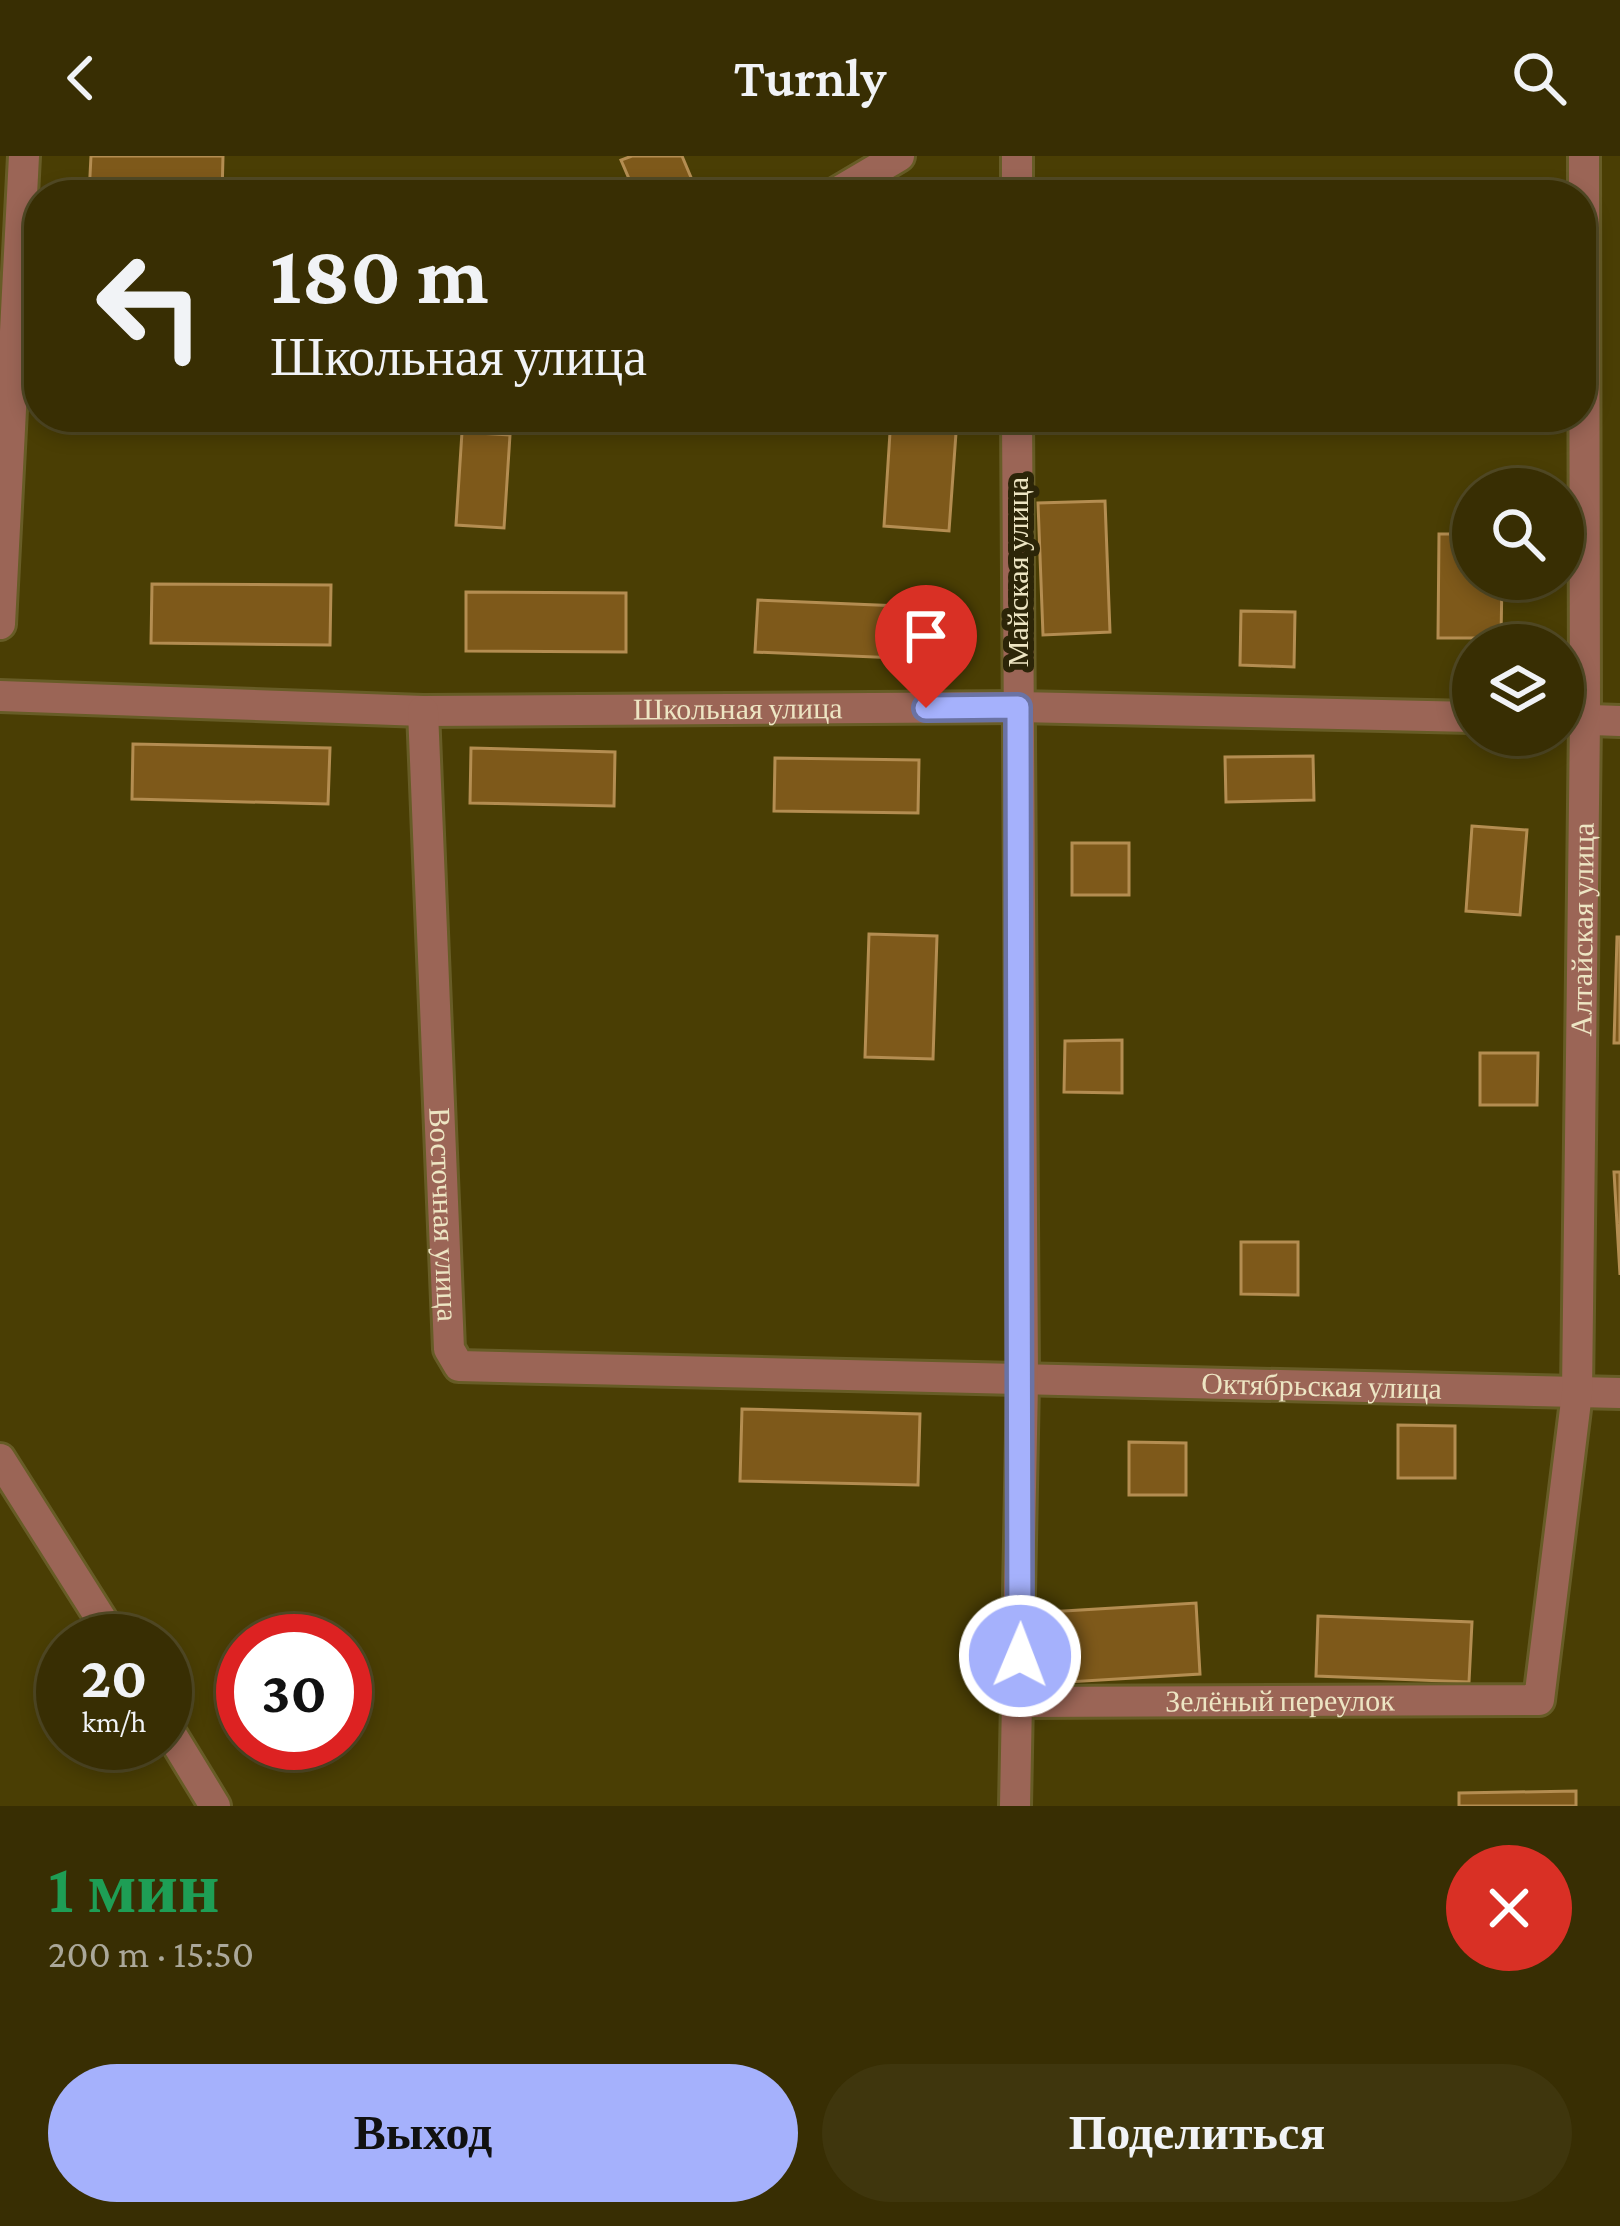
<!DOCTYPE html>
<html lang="ru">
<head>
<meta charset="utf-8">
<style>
  :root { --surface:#382e03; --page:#3f360d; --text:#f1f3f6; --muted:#aba89a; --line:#524a25; --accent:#a5b1fc }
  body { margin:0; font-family:"Crimson Pro",serif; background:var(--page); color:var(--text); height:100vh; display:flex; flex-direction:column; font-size:45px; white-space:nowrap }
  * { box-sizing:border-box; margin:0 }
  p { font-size:39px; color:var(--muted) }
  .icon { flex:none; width:66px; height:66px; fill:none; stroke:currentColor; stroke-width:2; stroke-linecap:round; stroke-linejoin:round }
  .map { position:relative; height:1650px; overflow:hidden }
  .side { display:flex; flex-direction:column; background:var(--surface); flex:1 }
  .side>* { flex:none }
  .top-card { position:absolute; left:24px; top:24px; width:1572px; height:252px; border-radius:48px; box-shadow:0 6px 18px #0003,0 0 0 3px var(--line); background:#382e03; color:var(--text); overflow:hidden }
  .fabs { position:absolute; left:1452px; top:312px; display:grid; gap:24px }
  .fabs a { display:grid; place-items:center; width:132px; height:132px; border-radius:50%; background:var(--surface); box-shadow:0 6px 18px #0003,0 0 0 3px var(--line); font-size:60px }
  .speed { position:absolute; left:36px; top:1458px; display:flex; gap:24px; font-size:60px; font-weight:700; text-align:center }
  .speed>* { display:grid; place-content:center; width:156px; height:156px; border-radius:50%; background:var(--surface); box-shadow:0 6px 18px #0003,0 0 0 3px var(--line); line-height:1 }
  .speed small { font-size:30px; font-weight:400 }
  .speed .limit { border:18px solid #d22; background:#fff; color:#111 }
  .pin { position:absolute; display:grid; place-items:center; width:102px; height:102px; color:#fff; margin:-123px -51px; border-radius:50% 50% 50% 0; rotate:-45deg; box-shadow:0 0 12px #0007 }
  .pin .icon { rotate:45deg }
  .me { position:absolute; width:132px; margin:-66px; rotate:1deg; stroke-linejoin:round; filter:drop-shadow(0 0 9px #0008) }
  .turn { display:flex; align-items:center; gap:42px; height:252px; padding:0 48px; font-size:54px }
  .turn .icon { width:156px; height:156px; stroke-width:2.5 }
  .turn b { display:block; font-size:84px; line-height:102px }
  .round { display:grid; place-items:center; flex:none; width:126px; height:126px; border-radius:63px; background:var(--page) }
  .summary { display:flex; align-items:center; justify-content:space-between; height:204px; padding:0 48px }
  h1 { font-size:72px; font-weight:600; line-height:90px; color:#1e9e55 }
  .cta { display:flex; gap:24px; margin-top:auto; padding:24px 48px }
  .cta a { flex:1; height:138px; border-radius:72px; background:var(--accent); color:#111; font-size:48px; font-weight:600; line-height:138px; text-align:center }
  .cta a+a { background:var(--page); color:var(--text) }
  header { display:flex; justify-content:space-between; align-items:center; height:156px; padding:0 48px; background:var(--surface); font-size:54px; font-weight:600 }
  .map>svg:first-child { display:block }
  .building { fill:#7e591a; stroke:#b48d51; stroke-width:3 }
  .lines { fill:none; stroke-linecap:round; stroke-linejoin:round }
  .minor-casing { stroke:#675c26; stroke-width:36 }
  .minor { stroke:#9b6556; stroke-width:30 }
  .route-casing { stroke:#6b73a4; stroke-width:30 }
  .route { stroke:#a5b1fc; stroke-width:21 }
  .labels { text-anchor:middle; stroke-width:12; stroke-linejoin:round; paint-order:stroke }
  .street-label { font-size:30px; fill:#ede5c3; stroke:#2c2508 }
</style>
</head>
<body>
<header><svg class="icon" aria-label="back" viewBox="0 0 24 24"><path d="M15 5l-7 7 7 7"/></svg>Turnly<svg class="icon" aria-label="search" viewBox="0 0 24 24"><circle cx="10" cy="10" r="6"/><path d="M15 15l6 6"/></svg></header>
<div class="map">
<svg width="1620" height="1650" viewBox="0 0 1620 1650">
  <rect width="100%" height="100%" fill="#4a3e04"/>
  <path class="building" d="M 91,0 L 223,0 L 222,39 L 89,39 Z
    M 632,0 L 682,0 L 695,31 L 675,39 L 636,39 L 621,4 Z
    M 891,261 L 957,263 L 949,375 L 884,370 Z
    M 462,276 L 510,279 L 504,372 L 456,369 Z
    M 1105,345 L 1110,476 L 1043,479 L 1038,347 Z
    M 1439,378 L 1473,378 L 1473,423 L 1502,423 L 1501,482 L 1438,482 Z
    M 152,428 L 331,429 L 330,489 L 151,487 Z
    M 466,436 L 626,437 L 626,496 L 466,495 Z
    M 758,444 L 924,451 L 921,503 L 755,496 Z
    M 1241,455 L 1295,456 L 1294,511 L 1240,509 Z
    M 133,588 L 330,592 L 328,648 L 132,643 Z
    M 471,592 L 615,596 L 614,650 L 470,647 Z
    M 1313,600 L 1314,644 L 1226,646 L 1225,601 Z
    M 775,602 L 919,604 L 918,657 L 774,655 Z
    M 1472,670 L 1527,674 L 1520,759 L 1466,755 Z
    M 1072,687 L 1129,687 L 1129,739 L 1072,739 Z
    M 869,778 L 937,780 L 933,903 L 865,901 Z
    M 1617,781 L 1620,781 L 1620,887 L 1614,887 Z
    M 1122,884 L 1122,937 L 1064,936 L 1065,885 Z
    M 1480,897 L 1538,897 L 1537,949 L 1480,949 Z
    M 1614,1016 L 1620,1016 L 1620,1119 Z
    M 1241,1086 L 1298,1086 L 1298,1139 L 1241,1138 Z
    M 742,1253 L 920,1258 L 918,1329 L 740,1325 Z
    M 1398,1269 L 1455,1270 L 1455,1322 L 1398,1322 Z
    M 1129,1286 L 1186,1287 L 1186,1339 L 1129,1339 Z
    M 1196,1447 L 1200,1518 L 1051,1527 L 1048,1456 Z
    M 1318,1460 L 1472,1466 L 1469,1526 L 1316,1520 Z
    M 1576,1635 L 1576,1650 L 1459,1650 L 1459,1637 Z"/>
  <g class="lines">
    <defs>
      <g id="minor">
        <path d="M 1017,0 L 1017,39"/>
        <path d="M 833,39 L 899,0"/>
        <path d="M 0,468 L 24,0"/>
        <path id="s1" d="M 0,540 L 423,555 L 1018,551 L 1473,561"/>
        <path id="s2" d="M 423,555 L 449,1193 L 459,1210 L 1620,1237"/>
        <path d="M 1563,563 L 1620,565"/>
        <path d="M 0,1303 L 115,1485"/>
        <path id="s3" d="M 1019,1546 L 1539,1544 L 1577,1237 L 1585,564 L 1584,0"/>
        <path d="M 165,1568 L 215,1650"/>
        <path d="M 1015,1650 L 1023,1225 L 1017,261"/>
      </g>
    </defs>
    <use href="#minor" class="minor-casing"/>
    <use href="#minor" class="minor"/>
  </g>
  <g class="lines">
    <defs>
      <path id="route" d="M 926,552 L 1018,551 L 1020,1500"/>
    </defs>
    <use href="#route" class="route-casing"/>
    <use href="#route" class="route"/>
  </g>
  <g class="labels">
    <g class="street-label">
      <text transform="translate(1018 416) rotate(-90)" y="10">Майская улица</text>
      <text dy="10" stroke="none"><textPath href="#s1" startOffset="738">Школьная улица</textPath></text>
      <text dy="10" stroke="none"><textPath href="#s3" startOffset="1293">Алтайская улица</textPath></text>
      <text dy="10" stroke="none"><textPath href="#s2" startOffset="504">Восточная улица</textPath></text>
      <text dy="10" stroke="none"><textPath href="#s2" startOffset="1521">Октябрьская улица</textPath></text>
      <text dy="10" stroke="none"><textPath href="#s3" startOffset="261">Зелёный переулок</textPath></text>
    </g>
  </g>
</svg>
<div class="fabs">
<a><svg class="icon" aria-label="search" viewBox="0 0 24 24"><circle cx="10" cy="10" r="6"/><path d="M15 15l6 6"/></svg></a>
<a><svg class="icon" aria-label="layers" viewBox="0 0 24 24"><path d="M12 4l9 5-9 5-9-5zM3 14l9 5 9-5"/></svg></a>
</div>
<div class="speed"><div>20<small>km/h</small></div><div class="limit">30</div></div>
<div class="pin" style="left:926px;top:552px;background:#d93025"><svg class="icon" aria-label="arrive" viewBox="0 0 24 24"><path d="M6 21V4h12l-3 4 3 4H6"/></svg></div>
<svg class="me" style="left:1020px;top:1500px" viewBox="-20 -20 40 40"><circle r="17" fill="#a5b1fc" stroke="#fff" stroke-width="3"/><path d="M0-11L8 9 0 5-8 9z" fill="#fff"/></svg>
<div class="top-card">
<div class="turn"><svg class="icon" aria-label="left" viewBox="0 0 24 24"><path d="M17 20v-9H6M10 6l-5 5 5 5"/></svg><div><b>180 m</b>Школьная улица</div></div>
</div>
</div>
<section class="side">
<div class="summary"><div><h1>1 мин</h1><p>200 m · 15:50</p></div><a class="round" style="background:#d93025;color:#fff"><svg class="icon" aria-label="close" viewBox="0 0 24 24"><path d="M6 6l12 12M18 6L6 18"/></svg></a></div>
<div class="cta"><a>Выход</a><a>Поделиться</a></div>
</section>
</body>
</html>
